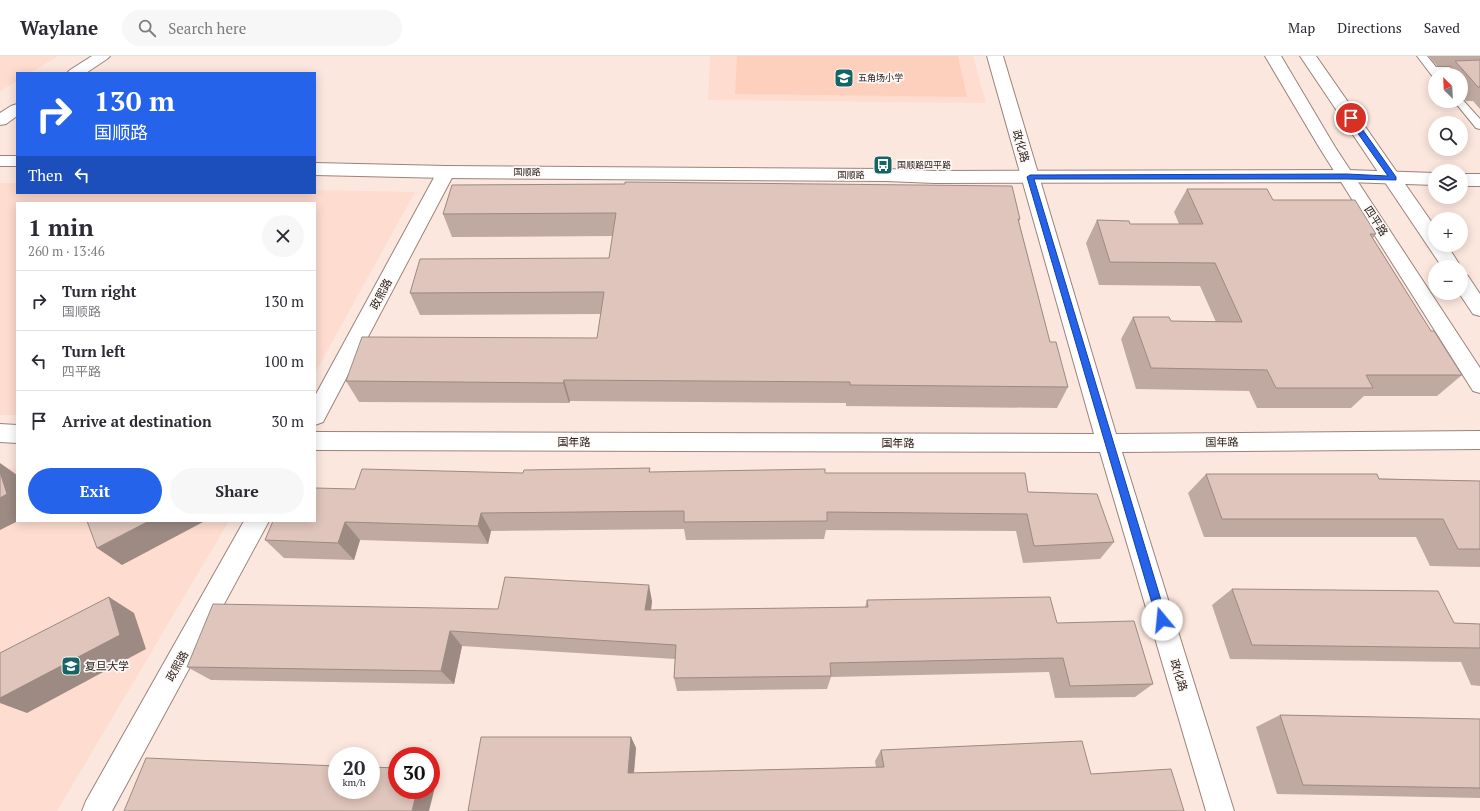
<!DOCTYPE html>
<html lang="en">
<head>
<meta charset="utf-8">
<style>
  :root { --surface:#fff; --page:#f7f7f7; --text:#2b2b33; --muted:#7c7c81; --line:#e1e1e2; --accent:#2563eb }
  body { margin:0; font-family:"PT Serif","Noto Sans SC",serif; background:var(--page); color:var(--text); height:100vh; display:flex; flex-direction:column; font-size:15px; white-space:nowrap }
  * { box-sizing:border-box; margin:0 }
  p { font-size:13px; color:var(--muted) }
  .icon { flex:none; width:22px; height:22px; fill:none; stroke:currentColor; stroke-width:2; stroke-linecap:round; stroke-linejoin:round }
  .map { position:relative; flex:1; overflow:hidden }
  .drawer { position:absolute; left:16px; top:146px; width:300px; height:320px; display:flex; flex-direction:column; background:var(--surface); border-radius:0px; box-shadow:0 2px 10px #0003 }
  .drawer>* { flex:none }
  .banner { position:absolute; left:16px; top:16px; width:300px; height:122px; border-radius:0px; box-shadow:0 2px 10px #0003; background:#2563eb; color:#fff; overflow:hidden }
  .needle { width:26px; rotate:336deg }
  .controls { position:absolute; left:1428px; top:12px; display:grid; gap:8px }
  .controls a { display:grid; place-items:center; width:40px; height:40px; border-radius:50%; background:var(--surface); box-shadow:0 2px 10px #0003; font-size:20px }
  .speed { position:absolute; left:328px; top:691px; display:flex; gap:8px; font-size:20px; font-weight:700; text-align:center }
  .speed>* { display:grid; place-content:center; width:52px; height:52px; border-radius:50%; background:var(--surface); box-shadow:0 2px 10px #0003; line-height:1 }
  .speed small { font-size:10px; font-weight:400 }
  .speed .limit { border:6px solid #d22; background:#fff; color:#111 }
  .pin { position:absolute; display:grid; place-items:center; width:34px; height:34px; color:#fff; margin:-17px; border:2px solid #fff; border-radius:50%; box-shadow:0 1px 4px #0007 }
  .me { position:absolute; width:44px; margin:-22px; rotate:343deg; stroke-linejoin:round; filter:drop-shadow(0 0 3px #0008) }
  .turn { display:flex; align-items:center; gap:14px; height:84px; padding:0 12px; font-size:18px }
  .turn .icon { width:52px; height:52px; stroke-width:2.5 }
  .turn b { display:block; font-size:28px; line-height:34px }
  .then { display:flex; align-items:center; height:38px; padding:0 12px; background:#0003; gap:8px; font-size:15px }
  .round { display:grid; place-items:center; flex:none; width:42px; height:42px; border-radius:21px; background:var(--page) }
  .headline { display:flex; align-items:center; justify-content:space-between; height:68px; padding:0 12px }
  h1 { font-size:24px; font-weight:600; line-height:30px }
  .primary-button { display:flex; gap:8px; margin-top:auto; padding:8px 12px }
  .primary-button a { flex:1; height:46px; border-radius:24px; background:var(--accent); color:#fff; font-size:16px; font-weight:600; line-height:46px; text-align:center }
  .primary-button a+a { background:var(--page); color:var(--text) }
  ul { padding:0; list-style:none }
  li { display:flex; align-items:center; gap:12px; height:60px; padding:0 12px; border-top:1px solid var(--line) }
  li div { flex:1 }
  li b { display:block; font-size:15px }
  li em { font-style:normal }
  header { display:flex; align-items:center; gap:24px; box-sizing:border-box; height:56px; padding:0 20px; background:var(--surface); border-bottom:1px solid var(--line) }
  header strong { font-size:19px }
  nav { display:flex; gap:22px; margin-inline-start:auto; font-size:14px }
  .search { width:280px; height:36px; background:var(--page); display:flex; align-items:center; gap:10px; box-sizing:border-box; padding:0 14px; border-radius:22px; color:var(--muted); font-size:15px }
  .map>svg:first-child { display:block }
  .built { fill:#fedccf }
  .green { fill:#fdd0be }
  .lines { fill:none; stroke-linecap:round; stroke-linejoin:round }
  .service-casing { stroke:#9b837a; stroke-width:2 }
  .minor-casing { stroke:#9b837a; stroke-width:2 }
  .tertiary-casing { stroke:#9b837a; stroke-width:2 }
  .primary-casing { stroke:#9b837a; stroke-width:2 }
  .service { fill:#fff; fill-rule:evenodd }
  .minor { fill:#fff; fill-rule:evenodd }
  .tertiary { fill:#fff; fill-rule:evenodd }
  .primary { fill:#fff; fill-rule:evenodd }
  .wall { fill:#c0a9a1 }
  .shaded-wall { fill:#9c8a83 }
  .building { fill:#dfc5bb; stroke:#9c8a83 }
  .route { fill:#2563eb; stroke:#184099 }
  .labels { text-anchor:middle; stroke-width:3.5; stroke-linejoin:round; paint-order:stroke }
  .far-poi-label { font-size:9px; fill:#2a201d; stroke:#fdf8f6; text-anchor:start }
  .far-street-label { font-size:9px; fill:#2a201d; stroke:#fdf8f6 }
  .street-label { font-size:11px; fill:#2a201d; stroke:#fdf8f6 }
  .poi-label { font-size:11px; fill:#2a201d; stroke:#fdf8f6; text-anchor:start }
</style>
</head>
<body>
<header>
<strong>Waylane</strong>
<div class="search"><svg class="icon" aria-label="search" viewBox="0 0 24 24"><circle cx="10" cy="10" r="6"/><path d="M15 15l6 6"/></svg>Search here</div>
<nav><a>Map</a><a>Directions</a><a>Saved</a></nav>
</header>
<div class="map">
<svg width="1480" height="755" viewBox="0 0 1480 755">
  <rect width="100%" height="100%" fill="#fce7de"/>
  <path class="built" d="M 0,0 L 58,0 L 30,17 L 17,17 L 17,25 L 0,35 Z
    M 710,0 L 973,0 L 986,47 L 708,44 Z
    M 0,127 L 17,127 L 17,137 L 315,137 L 315,134 L 415,136 L 315,317 L 315,147 L 17,147 L 17,359 L 0,359 Z
    M 0,412 L 17,413 L 17,465 L 229,465 L 57,755 L 0,755 Z"/>
  <path class="green" d="M 737,0 L 958,0 L 967,41 L 735,38 Z"/>
  <g class="lines">
    <defs>
      <path id="service" d="M 1417,0 L 1427,0 L 1436,11 L 1480,11 L 1480,17 L 1441,17 L 1442,19 L 1435,19 L 1435,22 L 1433,21 Z
        M 1461,42 L 1480,63 L 1480,73 L 1476,72 L 1454,45 L 1461,45 Z"/>
      <path id="minor" d="M 987,0 L 1003,0 L 1116,378 L 1480,375 L 1480,393 L 1122,396 L 1234,755 L 1206,755 L 1100,396 L 315,394 L 315,376 L 1094,378 Z
        M 446,110 L 452,112 L 455,116 L 323,366 L 315,369 L 315,340 L 437,116 L 440,112 Z
        M 0,368 L 17,369 L 17,387 L 0,386 Z
        M 244,465 L 269,465 L 112,755 L 82,755 L 86,745 Z"/>
      <path id="tertiary" d="M 92,0 L 110,0 L 107,3 L 86,17 L 67,17 L 70,14 Z
        M 17,48 L 17,60 L 6,68 L 0,69 L 0,57 L 11,50 Z
        M 0,100 L 17,100 L 17,110 L 0,110 Z
        M 315,107 L 446,110 L 886,113 L 935,115 L 1347,114 L 1435,117 L 1435,129 L 1347,126 L 935,127 L 886,125 L 446,122 L 315,119 Z
        M 1461,118 L 1480,118 L 1480,130 L 1461,130 Z"/>
      <path id="primary" d="M 1265,0 L 1281,0 L 1335,91 L 1480,312 L 1480,337 L 1473,335 L 1319,91 Z
        M 1300,0 L 1316,0 L 1435,171 L 1435,189 L 1447,189 L 1461,211 L 1461,212 L 1442,211 Z
        M 1461,218 L 1468,220 L 1480,238 L 1480,260 L 1473,258 L 1459,237 L 1461,237 Z"/>
    </defs>
    <use href="#service" class="service-casing"/>
    <use href="#minor" class="minor-casing"/>
    <use href="#tertiary" class="tertiary-casing"/>
    <use href="#primary" class="primary-casing"/>
    <use href="#service" class="service"/>
    <use href="#minor" class="minor"/>
    <use href="#tertiary" class="tertiary"/>
    <use href="#primary" class="primary"/>
  </g>
  <path class="wall" d="M 1428,0 L 1480,0 L 1480,53 L 1473,45 L 1466,45 L 1461,40 L 1461,19 L 1444,19 L 1451,10 L 1437,10 Z
    M 452,129 L 1020,163 L 1019,166 L 1050,286 L 1068,331 L 1057,352 L 846,350 L 846,347 L 570,345 L 569,347 L 359,346 L 346,325 L 597,282 L 601,258 L 420,259 L 410,237 L 609,202 L 613,180 L 452,181 L 443,158 Z
    M 1187,133 L 1273,144 L 1376,178 L 1373,182 L 1431,275 L 1462,319 L 1437,340 L 1364,340 L 1351,352 L 1257,352 L 1249,335 L 1136,333 L 1121,283 L 1133,261 L 1171,265 L 1216,266 L 1200,230 L 1099,229 L 1086,187 L 1097,164 L 1130,168 L 1179,168 L 1174,156 Z
    M 650,412 L 650,416 L 825,417 L 1028,436 L 1114,486 L 1100,503 L 1023,507 L 1016,475 L 826,474 L 824,483 L 686,484 L 684,473 L 491,475 L 488,488 L 360,484 L 354,504 L 284,502 L 265,484 L 355,433 L 523,417 Z
    M 1206,418 L 1480,425 L 1480,511 L 1430,510 L 1416,481 L 1204,481 L 1188,437 Z
    M 1232,533 L 1454,567 L 1480,568 L 1480,630 L 1471,629 L 1461,606 L 1230,603 L 1212,549 Z
    M 867,544 L 1057,567 L 1153,628 L 1135,641 L 1055,642 L 1049,616 L 831,621 L 827,633 L 677,635 L 674,622 L 675,603 L 462,590 L 454,628 L 211,624 L 187,611 L 498,553 L 652,545 L 651,554 L 865,551 Z
    M 1280,659 L 1480,663 L 1480,742 L 1277,738 L 1256,671 Z
    M 631,681 L 636,692 L 634,717 L 876,711 L 875,705 L 881,694 L 1091,718 L 468,755 Z"/>
  <path class="shaded-wall" d="M 564,324 L 570,345 L 569,347 L 563,327 Z
    M 0,407 L 17,419 L 17,465 L 18,465 L 0,474 Z
    M 481,457 L 491,475 L 488,488 L 478,470 Z
    M 149,465 L 205,465 L 122,509 L 97,492 Z
    M 345,466 L 360,484 L 354,504 L 338,487 Z
    M 649,529 L 652,545 L 649,570 L 645,554 Z
    M 109,541 L 134,557 L 146,593 L 27,657 L 0,647 L 0,642 Z
    M 450,575 L 462,590 L 454,628 L 441,615 Z
    M 631,681 L 636,692 L 633,726 L 628,717 Z
    M 431,719 L 437,723 L 429,755 L 412,755 L 417,734 L 431,734 Z"/>
  <path class="building" d="M 1480,4 L 1480,31 L 1478,31 L 1455,5 Z
    M 625,126 L 1012,130 L 1020,163 L 1018,163 L 1050,286 L 1056,286 L 1068,331 L 850,329 L 850,326 L 564,324 L 563,327 L 346,325 L 362,281 L 597,282 L 604,236 L 410,237 L 420,203 L 609,202 L 616,157 L 443,158 L 452,129 L 625,128 Z
    M 1187,133 L 1267,133 L 1273,144 L 1355,144 L 1376,178 L 1370,178 L 1431,275 L 1434,275 L 1462,319 L 1366,319 L 1373,332 L 1276,332 L 1267,314 L 1151,312 L 1133,261 L 1169,261 L 1171,265 L 1242,266 L 1215,207 L 1110,206 L 1097,164 L 1129,165 L 1130,168 L 1203,168 Z
    M 650,412 L 649,416 L 825,413 L 825,417 L 1025,417 L 1028,436 L 1097,438 L 1114,486 L 1034,490 L 1027,458 L 827,456 L 827,465 L 684,466 L 684,455 L 481,457 L 478,470 L 345,466 L 338,487 L 265,484 L 273,465 L 315,465 L 315,432 L 355,433 L 362,413 L 523,417 L 524,414 Z
    M 0,416 L 7,438 L 0,442 Z
    M 1206,418 L 1377,418 L 1379,423 L 1480,425 L 1480,493 L 1458,493 L 1443,463 L 1222,463 Z
    M 87,465 L 149,465 L 97,492 Z
    M 505,521 L 649,529 L 645,554 L 868,551 L 867,544 L 1050,541 L 1057,567 L 1134,565 L 1153,628 L 1070,630 L 1063,602 L 830,607 L 831,620 L 674,622 L 676,589 L 450,575 L 441,615 L 187,611 L 213,548 L 498,553 Z
    M 1232,533 L 1438,535 L 1454,567 L 1480,568 L 1480,592 L 1252,589 Z
    M 109,541 L 120,579 L 0,642 L 0,597 Z
    M 1280,659 L 1480,663 L 1480,732 L 1303,729 Z
    M 481,681 L 631,681 L 628,717 L 884,711 L 881,694 L 1082,685 L 1091,718 L 1171,713 L 1184,755 L 468,755 Z
    M 146,702 L 337,710 L 337,734 L 371,734 L 371,711 L 397,712 L 397,734 L 417,734 L 412,755 L 124,755 Z"/>
  <path class="route" d="M 1348,60 L 1353,60 L 1396,121 L 1396,124 L 1347,123 L 1034,123 L 1167,564 L 1166,567 L 1162,569 L 1158,567 L 1157,564 L 1027,121 L 1030,119 L 1347,118 L 1388,120 L 1347,62 Z"/>
  <defs>
    <symbol id="school-square" viewBox="-11 -11 22 22"><rect x="-9" y="-9" width="18" height="18" rx="4" fill="#166566" stroke="#fdf8f6"/><path d="M0-5L7-2L0 1L-7-2ZM-4 1L0 2.5L4 1V4Q0 6-4 4Z" fill="#fff"/></symbol>
    <symbol id="bus-square" viewBox="-11 -11 22 22"><rect x="-9" y="-9" width="18" height="18" rx="4" fill="#166566" stroke="#fdf8f6"/><path d="M-5-6H5V4H4V6H2V4H-2V6H-4V4H-5ZM-3.5-4V0h7V-4ZM-3.5 1.2v1.5H-2V1.2ZM2 1.2v1.5H3.5V1.2Z" fill="#fff"/></symbol>
    <symbol id="university-square" viewBox="-11 -11 22 22"><rect x="-9" y="-9" width="18" height="18" rx="4" fill="#166566" stroke="#fdf8f6"/><path d="M0-5L7-2L0 1L-7-2ZM-4 1L0 2.5L4 1V4Q0 6-4 4Z" fill="#fff"/></symbol>
  </defs>
  <g fill-rule="evenodd">
    <use href="#school-square" x="833" y="11" width="22" height="22"/>
    <use href="#bus-square" x="872" y="98" width="22" height="22"/>
    <use href="#university-square" x="60" y="599" width="22" height="22"/>
  </g>
  <g class="labels">
    <g class="far-poi-label">
      <text x="858" y="25">五角场小学</text>
      <text x="897" y="112">国顺路四平路</text>
    </g>
    <g class="far-street-label">
      <text x="527" y="119">国顺路</text>
      <text x="851" y="122">国顺路</text>
    </g>
    <g class="street-label">
      <text transform="translate(1021 90) rotate(74)" y="4">政化路</text>
      <text transform="translate(1376 165) rotate(57)" y="4">四平路</text>
      <text transform="translate(381 238) rotate(-62)" y="4">政熙路</text>
      <text x="574" y="390">国年路</text>
      <text transform="translate(1222 386) rotate(-1)" y="4">国年路</text>
      <text x="898" y="391">国年路</text>
      <text transform="translate(177 610) rotate(-61)" y="4">政熙路</text>
      <text transform="translate(1179 619) rotate(73)" y="4">政化路</text>
    </g>
    <g class="poi-label">
      <text x="85" y="614">复旦大学</text>
    </g>
  </g>
</svg>
<div class="controls">
<a><svg class="needle" viewBox="-14 -14 28 28"><path d="M0-13l5 13h-10z" fill="#e53935"/><path d="M0 13l5-13h-10z" fill="#7c7c81"/></svg></a>
<a><svg class="icon" aria-label="search" viewBox="0 0 24 24"><circle cx="10" cy="10" r="6"/><path d="M15 15l6 6"/></svg></a>
<a><svg class="icon" aria-label="layers" viewBox="0 0 24 24"><path d="M12 4l9 5-9 5-9-5zM3 14l9 5 9-5"/></svg></a>
<a>+</a>
<a>−</a>
</div>
<div class="speed"><div>20<small>km/h</small></div><div class="limit">30</div></div>
<div class="pin" style="left:1351px;top:62px;background:#d93025"><svg class="icon" aria-label="arrive" viewBox="0 0 24 24"><path d="M6 21V4h12l-3 4 3 4H6"/></svg></div>
<svg class="me" style="left:1162px;top:564px" viewBox="-20 -20 40 40"><circle r="19" fill="#fff"/><path d="M0-13L10 11 0 6-10 11z" fill="#2563eb"/></svg>
<div class="banner">
<div class="turn"><svg class="icon" aria-label="right" viewBox="0 0 24 24"><path d="M7 20v-9h11M14 6l5 5-5 5"/></svg><div><b>130 m</b>国顺路</div></div>
<div class="then">Then<svg class="icon" aria-label="left" viewBox="0 0 24 24"><path d="M17 20v-9H6M10 6l-5 5 5 5"/></svg></div>
</div>
<section class="drawer">
<div class="headline"><div><h1>1 min</h1><p>260 m · 13:46</p></div><a class="round"><svg class="icon" aria-label="close" viewBox="0 0 24 24"><path d="M6 6l12 12M18 6L6 18"/></svg></a></div>
<ul>
<li><svg class="icon" aria-label="right" viewBox="0 0 24 24"><path d="M7 20v-9h11M14 6l5 5-5 5"/></svg><div><b>Turn right</b><p>国顺路</p></div><em>130 m</em></li>
<li><svg class="icon" aria-label="left" viewBox="0 0 24 24"><path d="M17 20v-9H6M10 6l-5 5 5 5"/></svg><div><b>Turn left</b><p>四平路</p></div><em>100 m</em></li>
<li><svg class="icon" aria-label="arrive" viewBox="0 0 24 24"><path d="M6 21V4h12l-3 4 3 4H6"/></svg><div><b>Arrive at destination</b></div><em>30 m</em></li>
</ul>
<div class="primary-button"><a>Exit</a><a>Share</a></div>
</section>
</div>
</body>
</html>
